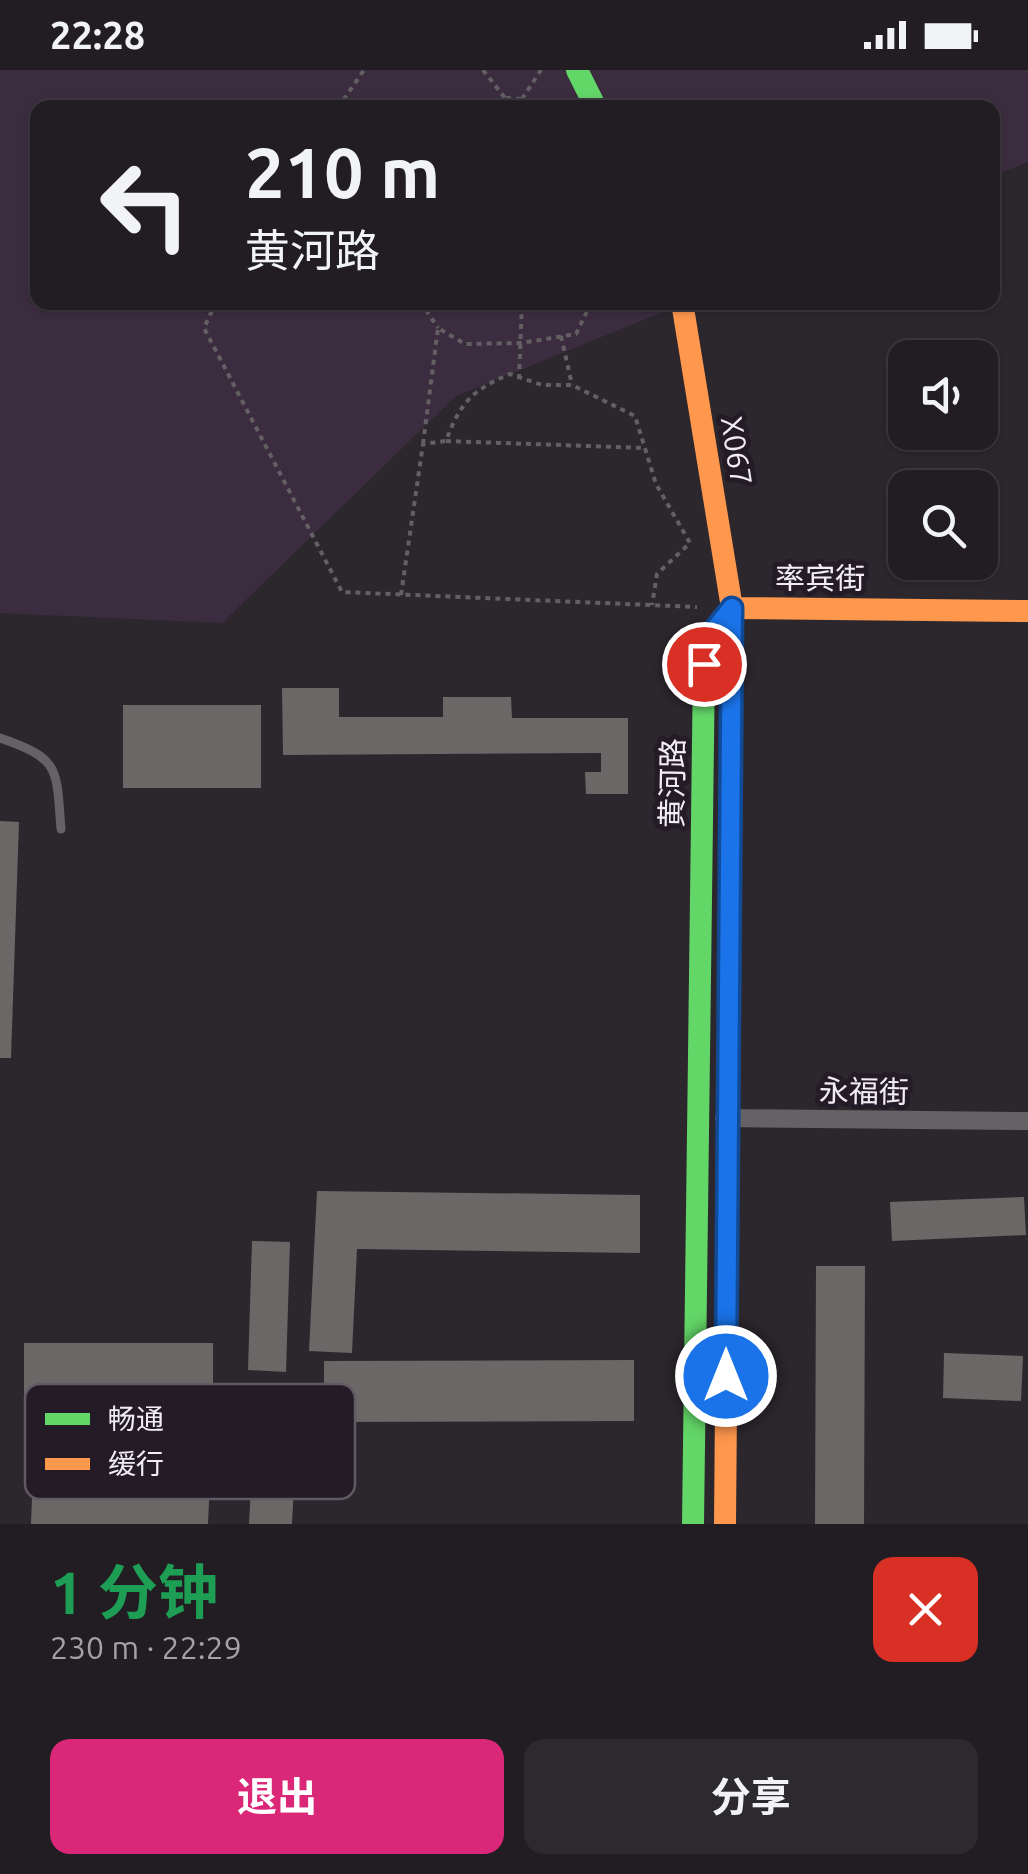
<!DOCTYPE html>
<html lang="zh">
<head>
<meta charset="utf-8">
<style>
  :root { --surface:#211d22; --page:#2d2a2f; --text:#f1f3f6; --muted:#a2a2a5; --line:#3e3b40; --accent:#db2777 }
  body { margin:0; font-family:Ubuntu,"Noto Sans SC",sans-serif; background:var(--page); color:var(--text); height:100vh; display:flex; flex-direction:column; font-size:38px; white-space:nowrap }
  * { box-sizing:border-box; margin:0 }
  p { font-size:32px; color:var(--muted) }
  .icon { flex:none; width:55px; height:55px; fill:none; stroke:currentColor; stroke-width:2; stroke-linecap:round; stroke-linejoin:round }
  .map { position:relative; height:1454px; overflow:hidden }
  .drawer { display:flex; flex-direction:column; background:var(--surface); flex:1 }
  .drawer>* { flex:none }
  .banner { position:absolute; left:30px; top:30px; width:970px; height:210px; border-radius:20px; box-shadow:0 2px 8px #0004,0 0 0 2px var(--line); background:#211d22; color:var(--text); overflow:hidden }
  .buttons { position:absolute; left:888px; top:270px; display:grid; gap:20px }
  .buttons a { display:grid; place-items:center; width:110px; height:110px; border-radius:20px; background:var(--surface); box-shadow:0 2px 8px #0004,0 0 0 2px var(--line); font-size:50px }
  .pin { position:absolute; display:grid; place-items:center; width:85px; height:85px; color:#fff; margin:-42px; border:5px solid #fff; border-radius:50%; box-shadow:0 2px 10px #0007 }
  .me { position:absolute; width:110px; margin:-55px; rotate:0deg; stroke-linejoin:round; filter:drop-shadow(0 0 8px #0008) }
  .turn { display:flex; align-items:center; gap:35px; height:210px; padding:0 50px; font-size:45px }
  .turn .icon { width:130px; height:130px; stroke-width:2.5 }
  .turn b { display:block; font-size:70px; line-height:85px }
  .round { display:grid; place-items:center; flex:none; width:105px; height:105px; border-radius:20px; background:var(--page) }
  .overview { display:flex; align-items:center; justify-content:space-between; height:170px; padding:0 50px }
  h1 { font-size:60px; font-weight:700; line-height:75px; color:#1e9e55 }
  .button { display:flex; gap:20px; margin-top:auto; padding:20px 50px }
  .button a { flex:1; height:115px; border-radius:20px; background:var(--accent); color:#fff; font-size:40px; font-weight:700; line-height:115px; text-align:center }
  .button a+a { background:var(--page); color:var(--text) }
  .status { display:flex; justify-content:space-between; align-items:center; height:70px; padding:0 50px; background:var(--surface); direction:ltr }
  .status svg { height:28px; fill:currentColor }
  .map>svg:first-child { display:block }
  .green { fill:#3c2c40 }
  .building { fill:#6a6767 }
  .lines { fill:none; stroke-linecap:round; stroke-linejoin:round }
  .path { stroke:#636063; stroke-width:4; stroke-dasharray:5 5; stroke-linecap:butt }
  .lane { stroke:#646264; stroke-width:9 }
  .street { stroke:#646264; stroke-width:18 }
  .fast { stroke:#63d668; stroke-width:22 }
  .slow { stroke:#ff974d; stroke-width:22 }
  .route-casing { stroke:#114b97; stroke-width:25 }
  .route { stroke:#1a73e8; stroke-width:18 }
  .labels { text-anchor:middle; stroke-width:10; stroke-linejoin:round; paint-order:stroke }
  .street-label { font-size:30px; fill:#f2edf4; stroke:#231b26 }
  .key { fill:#231b26; stroke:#615a64; stroke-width:2.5 }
  .key-label { font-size:28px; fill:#f2edf4 }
</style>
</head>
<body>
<div class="status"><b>22:28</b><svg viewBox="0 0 49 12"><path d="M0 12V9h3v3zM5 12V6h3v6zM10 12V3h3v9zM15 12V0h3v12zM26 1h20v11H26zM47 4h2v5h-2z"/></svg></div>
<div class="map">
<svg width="1028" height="1454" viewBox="0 0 1028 1454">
  <rect width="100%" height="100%" fill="#2c272d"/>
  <path class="green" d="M 0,0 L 1028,0 L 1028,92 L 993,106 L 992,38 L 38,38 L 38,232 L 685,233 L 456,326 L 222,553 L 0,543 Z"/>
  <path class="building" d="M 282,618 L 339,618 L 339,647 L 443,647 L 443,627 L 511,627 L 512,648 L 628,648 L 628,724 L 586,724 L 585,702 L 601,702 L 601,683 L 283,685 Z
    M 123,635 L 261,635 L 261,718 L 123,718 Z
    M 0,751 L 19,752 L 11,988 L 0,988 Z
    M 317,1121 L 640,1125 L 640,1183 L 357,1179 L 352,1283 L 309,1281 Z
    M 1024,1127 L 1026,1165 L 892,1171 L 890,1132 Z
    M 252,1171 L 290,1172 L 286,1302 L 248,1300 Z
    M 816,1196 L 865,1196 L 864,1454 L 815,1454 Z
    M 24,1273 L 213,1273 L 213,1325 L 24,1325 Z
    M 944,1283 L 1023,1286 L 1021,1331 L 943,1328 Z
    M 634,1290 L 634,1351 L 324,1352 L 324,1291 Z
    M 256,1320 L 299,1322 L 292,1454 L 249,1454 Z
    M 33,1401 L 210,1408 L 208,1454 L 31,1454 Z"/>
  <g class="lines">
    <path class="path" d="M 483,0 L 505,28 L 500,38
      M 506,28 L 522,29 L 526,38
      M 522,29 L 541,0
      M 338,38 L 364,0
      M 216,232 L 204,258 L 342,522 L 697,537
      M 428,232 L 424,237 L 438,258
      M 561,266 L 572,315
      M 519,309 L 522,232
      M 446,371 L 645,378
      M 423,374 L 438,258 L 465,274 L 521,273 L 576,264 L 589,237 L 630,237 L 631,232
      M 401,525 L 423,374 L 446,371 C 460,333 472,320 510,304 L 542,315 L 572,315 L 635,346 L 656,414 L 690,473 L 657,504 L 652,535"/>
    <path class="lane" d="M 0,668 C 61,689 56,698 61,759"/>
    <path class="street" d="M 724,1048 L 1028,1051"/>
    <path class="fast" d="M 577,0 L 596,38
      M 730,864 L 732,538
      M 693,1454 L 704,594 L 708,568 L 732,538"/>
    <path class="slow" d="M 682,232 L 732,538 L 1028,541
      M 725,1454 L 730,864"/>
  </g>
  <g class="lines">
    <defs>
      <path id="route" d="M 704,594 L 708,568 L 732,538 L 726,1306"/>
    </defs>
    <use href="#route" class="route-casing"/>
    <use href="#route" class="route"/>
  </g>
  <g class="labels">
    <g class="street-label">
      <text transform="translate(736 381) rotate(81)" y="10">X067</text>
      <text x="820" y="519">率宾街</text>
      <text transform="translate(673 713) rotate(-89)" y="10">黄河路</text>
      <text transform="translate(864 1022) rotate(1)" y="10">永福街</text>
    </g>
  </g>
  <rect x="25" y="1314" width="330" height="115" rx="15" class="key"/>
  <rect x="45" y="1343" width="45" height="12" fill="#63d668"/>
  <rect x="45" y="1388" width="45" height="12" fill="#ff974d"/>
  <g class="key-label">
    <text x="108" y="1359">畅通</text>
    <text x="108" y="1404">缓行</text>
  </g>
</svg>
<div class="buttons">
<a><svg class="icon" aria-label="sound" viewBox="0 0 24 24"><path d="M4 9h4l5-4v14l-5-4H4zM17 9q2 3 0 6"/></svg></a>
<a><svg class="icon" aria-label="search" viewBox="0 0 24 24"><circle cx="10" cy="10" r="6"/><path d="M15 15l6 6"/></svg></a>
</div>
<div class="pin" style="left:704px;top:594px;background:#d93025"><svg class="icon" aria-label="arrive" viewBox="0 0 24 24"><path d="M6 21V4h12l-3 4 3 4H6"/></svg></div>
<svg class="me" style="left:726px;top:1306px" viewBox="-20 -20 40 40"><circle r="17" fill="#1a73e8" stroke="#fff" stroke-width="3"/><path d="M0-11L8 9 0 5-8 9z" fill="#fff"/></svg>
<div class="banner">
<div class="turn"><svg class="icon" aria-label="left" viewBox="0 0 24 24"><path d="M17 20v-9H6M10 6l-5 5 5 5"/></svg><div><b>210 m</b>黄河路</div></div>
</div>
</div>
<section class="drawer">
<div class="overview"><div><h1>1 分钟</h1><p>230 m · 22:29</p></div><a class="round" style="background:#d93025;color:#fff"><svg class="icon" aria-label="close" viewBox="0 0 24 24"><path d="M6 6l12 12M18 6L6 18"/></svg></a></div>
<div class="button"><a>退出</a><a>分享</a></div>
</section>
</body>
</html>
